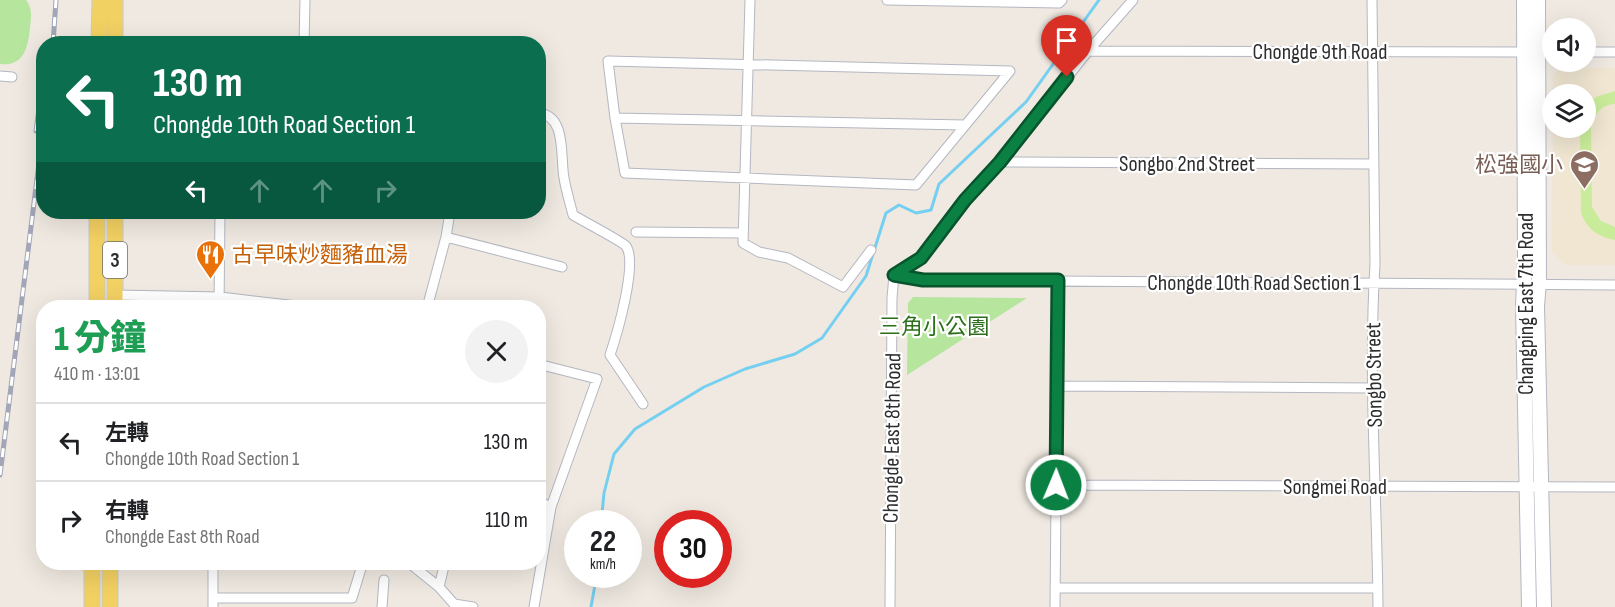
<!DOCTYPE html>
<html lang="zh-TW">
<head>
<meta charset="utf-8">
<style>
  :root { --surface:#fff; --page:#f2f2f2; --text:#202124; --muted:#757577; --line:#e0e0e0 }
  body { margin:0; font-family:"Sofia Sans Condensed","Noto Sans TC",sans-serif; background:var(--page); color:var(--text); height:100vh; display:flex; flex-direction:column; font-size:22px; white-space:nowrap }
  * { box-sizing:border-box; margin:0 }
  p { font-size:20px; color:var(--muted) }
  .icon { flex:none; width:33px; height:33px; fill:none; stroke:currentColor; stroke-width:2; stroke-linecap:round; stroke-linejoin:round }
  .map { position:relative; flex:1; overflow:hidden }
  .drawer { position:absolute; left:36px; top:300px; width:510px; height:270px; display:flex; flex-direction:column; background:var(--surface); border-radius:24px; box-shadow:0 6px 24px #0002 }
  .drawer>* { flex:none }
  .hud { position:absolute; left:36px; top:36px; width:510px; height:183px; border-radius:24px; box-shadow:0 6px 24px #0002; background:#0b6e4f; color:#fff; overflow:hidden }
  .tools { position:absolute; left:1542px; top:18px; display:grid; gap:12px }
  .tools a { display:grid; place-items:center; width:54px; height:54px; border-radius:50%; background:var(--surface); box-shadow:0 6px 24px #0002; font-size:30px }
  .speed { position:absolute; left:564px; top:510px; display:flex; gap:12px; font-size:30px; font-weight:700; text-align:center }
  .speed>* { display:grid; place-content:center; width:78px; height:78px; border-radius:50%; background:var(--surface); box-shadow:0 6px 24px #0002; line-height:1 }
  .speed small { font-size:15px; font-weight:400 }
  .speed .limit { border:9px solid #d22; background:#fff; color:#111 }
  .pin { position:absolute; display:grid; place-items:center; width:51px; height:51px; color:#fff; margin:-62px -26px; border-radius:50% 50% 50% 0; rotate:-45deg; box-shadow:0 0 6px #0007 }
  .pin .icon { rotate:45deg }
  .me { position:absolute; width:66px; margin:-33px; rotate:1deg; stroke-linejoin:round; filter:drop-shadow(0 0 4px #0008) }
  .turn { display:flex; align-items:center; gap:21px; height:126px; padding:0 18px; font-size:27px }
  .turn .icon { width:78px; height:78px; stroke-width:2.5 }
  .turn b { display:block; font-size:42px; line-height:51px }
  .lanes { display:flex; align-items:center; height:57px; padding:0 18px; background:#0003; justify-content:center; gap:30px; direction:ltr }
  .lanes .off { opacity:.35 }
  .round { display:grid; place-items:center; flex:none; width:63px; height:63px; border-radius:32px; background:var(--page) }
  .summary { display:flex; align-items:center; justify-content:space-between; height:102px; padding:0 18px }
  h1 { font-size:36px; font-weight:800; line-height:45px; color:#1e9e55 }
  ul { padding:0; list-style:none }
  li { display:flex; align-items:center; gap:18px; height:78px; padding:0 18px; border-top:2px solid var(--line) }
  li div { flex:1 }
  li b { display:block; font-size:22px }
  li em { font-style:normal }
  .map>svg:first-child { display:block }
  .education { fill:#f0e6d1 }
  .green { fill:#b6e59e }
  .pitch { fill:#c9ec9a }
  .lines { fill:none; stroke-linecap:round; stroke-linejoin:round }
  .stream { stroke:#75cff0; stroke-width:3 }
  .street-casing { stroke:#b4b7c1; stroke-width:11 }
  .secondary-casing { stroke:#b4b7c1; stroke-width:16 }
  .primary-casing { stroke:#c9c9c9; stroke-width:17 }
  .street { stroke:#fff; stroke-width:9 }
  .secondary { stroke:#fff; stroke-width:14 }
  .primary { stroke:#f2d163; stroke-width:15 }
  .rail-casing { stroke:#a3a6b8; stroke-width:5 }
  .rail { stroke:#fff; stroke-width:3; stroke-dasharray:9; stroke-linecap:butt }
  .route-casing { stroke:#07532c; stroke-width:15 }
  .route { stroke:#0b8043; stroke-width:10 }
  .labels { text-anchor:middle; stroke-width:4.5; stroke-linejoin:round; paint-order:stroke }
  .shield { fill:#fff; stroke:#6d6d6d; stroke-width:1.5 }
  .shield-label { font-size:21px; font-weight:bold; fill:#2e2e2e }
  .street-label { font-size:22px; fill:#2e2e2e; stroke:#fff }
  .education-label { font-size:22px; fill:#785e54; stroke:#fff; text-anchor:end }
  .food-label { font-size:22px; fill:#c56008; stroke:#fff; text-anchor:start }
  .park-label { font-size:22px; fill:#2c6e1b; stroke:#fff }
</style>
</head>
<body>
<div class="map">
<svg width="1615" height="607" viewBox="0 0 1615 607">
  <rect width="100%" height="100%" fill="#efe9e1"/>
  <path class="education" d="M 1560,68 L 1615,68 L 1615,265 L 1565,265 L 1552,252 L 1553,128 L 1586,128 L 1586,94 L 1553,94 L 1553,76 Z"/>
  <path class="green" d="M 0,0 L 26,0 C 33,9 31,18 30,28 C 28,47 24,67 0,64 Z
    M 913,297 L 1027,298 L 907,375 L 908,303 Z"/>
  <path class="pitch" d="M 1615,91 L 1615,104 C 1600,105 1595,114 1591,127 L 1592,207 L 1601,221 L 1615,227 L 1615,240 C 1598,237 1587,229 1581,213 L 1580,128 L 1586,128 L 1586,107 L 1596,97 Z"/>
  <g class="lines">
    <path class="stream" d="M 601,524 L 604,493 L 614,454 L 635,429 L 704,387 L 745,369 L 795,354 L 822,338 L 866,276 L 886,213 L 899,205 L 916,213 L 931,210 L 939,184 L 1026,102 L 1099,0
      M 591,607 L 597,574"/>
    <defs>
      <path id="street" d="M 750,0 L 743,243 L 759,252 L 788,258 L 843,287 L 871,250
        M 887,0 L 1059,3 L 1062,0
        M 1372,0 L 1375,264 C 1368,378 1377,493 1378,607
        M 304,44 L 305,0
        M 1088,51 L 1552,52
        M 1586,52 L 1615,52
        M 608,61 L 1010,71 L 916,185 L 625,173 L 615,118 Z
        M 0,76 L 12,77
        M 538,113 C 567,115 560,157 564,178 C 566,190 570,203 573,215 C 581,220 623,242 626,246 C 638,263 617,334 610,355 L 643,404
        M 615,118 L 965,125
        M 1000,162 L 1374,164
        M 636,232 L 743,233
        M 446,237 L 562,267
        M 894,275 L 923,280 L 1615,285
        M 116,295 L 220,297 L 315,308
        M 219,308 L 220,212
        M 427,308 L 446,237 L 450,212
        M 1057,386 L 1372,388
        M 1056,485 L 1615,487
        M 538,501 L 551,507
        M 408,562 L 439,587 L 454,604
        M 439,587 L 445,562
        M 1055,588 L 1378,588
        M 213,598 L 352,598 L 363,562
        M 454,604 L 473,607
        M 213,607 L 213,562
        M 382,607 L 384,580
        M 534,607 L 551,507 L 597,379 L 538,364
        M 890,607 L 892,298 L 894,275 L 921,258 L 965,200 L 1000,162 L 1088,51 L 1133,0
        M 1055,607 L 1058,280"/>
      <path id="secondary" d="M 1524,0 L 1525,260 L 1523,306 L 1529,607
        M 1538,0 L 1539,283 L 1537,306 L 1544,607"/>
      <path id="primary" d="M 99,44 L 100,0
        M 115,44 L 115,0
        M 115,212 L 115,308
        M 97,308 L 97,212
        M 110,562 L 110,607
        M 92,607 L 92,562"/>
    </defs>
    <use href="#street" class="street-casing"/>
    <use href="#secondary" class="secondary-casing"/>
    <use href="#primary" class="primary-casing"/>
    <use href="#street" class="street"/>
    <use href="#secondary" class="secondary"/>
    <use href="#primary" class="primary"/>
    <defs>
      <path id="rail" d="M 53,44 L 56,0
        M 36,131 L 44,72
        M 0,475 L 44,123"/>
    </defs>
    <use href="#rail" class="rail-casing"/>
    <use href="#rail" class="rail"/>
  </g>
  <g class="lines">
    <defs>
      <path id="route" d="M 1056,485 L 1058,280 L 923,280 L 894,275 L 921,258 L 965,200 L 1000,162 L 1067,77"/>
    </defs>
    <use href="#route" class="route-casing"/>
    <use href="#route" class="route"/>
  </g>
  <defs>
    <symbol id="school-pin" viewBox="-11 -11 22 30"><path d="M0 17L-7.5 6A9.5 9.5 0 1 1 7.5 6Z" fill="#8d6e63" stroke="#fff"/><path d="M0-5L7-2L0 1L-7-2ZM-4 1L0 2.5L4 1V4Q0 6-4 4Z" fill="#fff"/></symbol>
    <symbol id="restaurant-pin" viewBox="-11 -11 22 30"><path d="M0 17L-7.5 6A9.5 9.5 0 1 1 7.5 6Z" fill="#e8710a" stroke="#fff"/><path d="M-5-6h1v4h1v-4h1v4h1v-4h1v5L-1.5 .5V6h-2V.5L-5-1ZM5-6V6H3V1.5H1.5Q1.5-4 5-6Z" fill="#fff"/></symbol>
  </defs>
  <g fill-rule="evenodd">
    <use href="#school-pin" x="1568" y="148" width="33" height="45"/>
    <use href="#restaurant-pin" x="194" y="238" width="33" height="45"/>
  </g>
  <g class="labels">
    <rect class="shield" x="103" y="242" width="24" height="36" rx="4.5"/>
    <g class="shield-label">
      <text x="115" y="267">3</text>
    </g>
    <g class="street-label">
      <text x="1320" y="59">Chongde 9th Road</text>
      <text x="1187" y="171">Songbo 2nd Street</text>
      <text x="1254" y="290">Chongde 10th Road Section 1</text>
      <text transform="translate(1525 304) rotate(-90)" y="8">Changping East 7th Road</text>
      <text transform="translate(1373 375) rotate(-91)" y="8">Songbo Street</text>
      <text transform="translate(891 438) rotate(-89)" y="8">Chongde East 8th Road</text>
      <text x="1335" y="494">Songmei Road</text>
    </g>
    <g class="education-label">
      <text x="1563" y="172">松強國小</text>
    </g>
    <g class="food-label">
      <text x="232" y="262">古早味炒麵豬血湯</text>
    </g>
    <g class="park-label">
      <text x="934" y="334">三角小公園</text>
    </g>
  </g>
</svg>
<div class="tools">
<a><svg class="icon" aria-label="sound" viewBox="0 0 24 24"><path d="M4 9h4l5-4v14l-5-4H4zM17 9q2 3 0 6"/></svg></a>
<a><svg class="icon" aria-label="layers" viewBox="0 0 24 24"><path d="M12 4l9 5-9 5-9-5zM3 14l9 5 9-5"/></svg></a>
</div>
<div class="speed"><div>22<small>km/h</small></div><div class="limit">30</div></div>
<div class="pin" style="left:1067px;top:77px;background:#d93025"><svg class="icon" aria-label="arrive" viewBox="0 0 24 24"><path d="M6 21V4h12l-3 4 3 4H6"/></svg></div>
<svg class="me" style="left:1056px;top:485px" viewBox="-20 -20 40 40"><circle r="17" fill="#0b8043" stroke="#fff" stroke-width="3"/><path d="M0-11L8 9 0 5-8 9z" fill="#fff"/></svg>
<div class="hud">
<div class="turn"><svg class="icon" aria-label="left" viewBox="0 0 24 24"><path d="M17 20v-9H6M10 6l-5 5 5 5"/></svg><div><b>130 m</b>Chongde 10th Road Section 1</div></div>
<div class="lanes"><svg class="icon" aria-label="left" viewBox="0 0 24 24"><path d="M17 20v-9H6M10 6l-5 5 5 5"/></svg><svg class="icon off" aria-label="ahead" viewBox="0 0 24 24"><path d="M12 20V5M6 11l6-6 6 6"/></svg><svg class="icon off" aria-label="ahead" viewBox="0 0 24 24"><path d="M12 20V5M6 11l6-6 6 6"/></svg><svg class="icon off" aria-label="right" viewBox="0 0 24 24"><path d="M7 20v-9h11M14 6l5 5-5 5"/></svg></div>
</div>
<section class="drawer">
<div class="summary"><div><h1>1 分鐘</h1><p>410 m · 13:01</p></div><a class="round"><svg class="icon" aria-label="close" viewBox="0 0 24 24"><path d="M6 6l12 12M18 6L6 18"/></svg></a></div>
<ul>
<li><svg class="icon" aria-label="left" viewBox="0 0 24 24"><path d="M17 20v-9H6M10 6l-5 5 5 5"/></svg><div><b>左轉</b><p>Chongde 10th Road Section 1</p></div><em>130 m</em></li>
<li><svg class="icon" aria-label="right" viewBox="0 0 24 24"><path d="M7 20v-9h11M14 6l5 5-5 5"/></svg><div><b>右轉</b><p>Chongde East 8th Road</p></div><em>110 m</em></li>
</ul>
</section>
</div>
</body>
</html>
